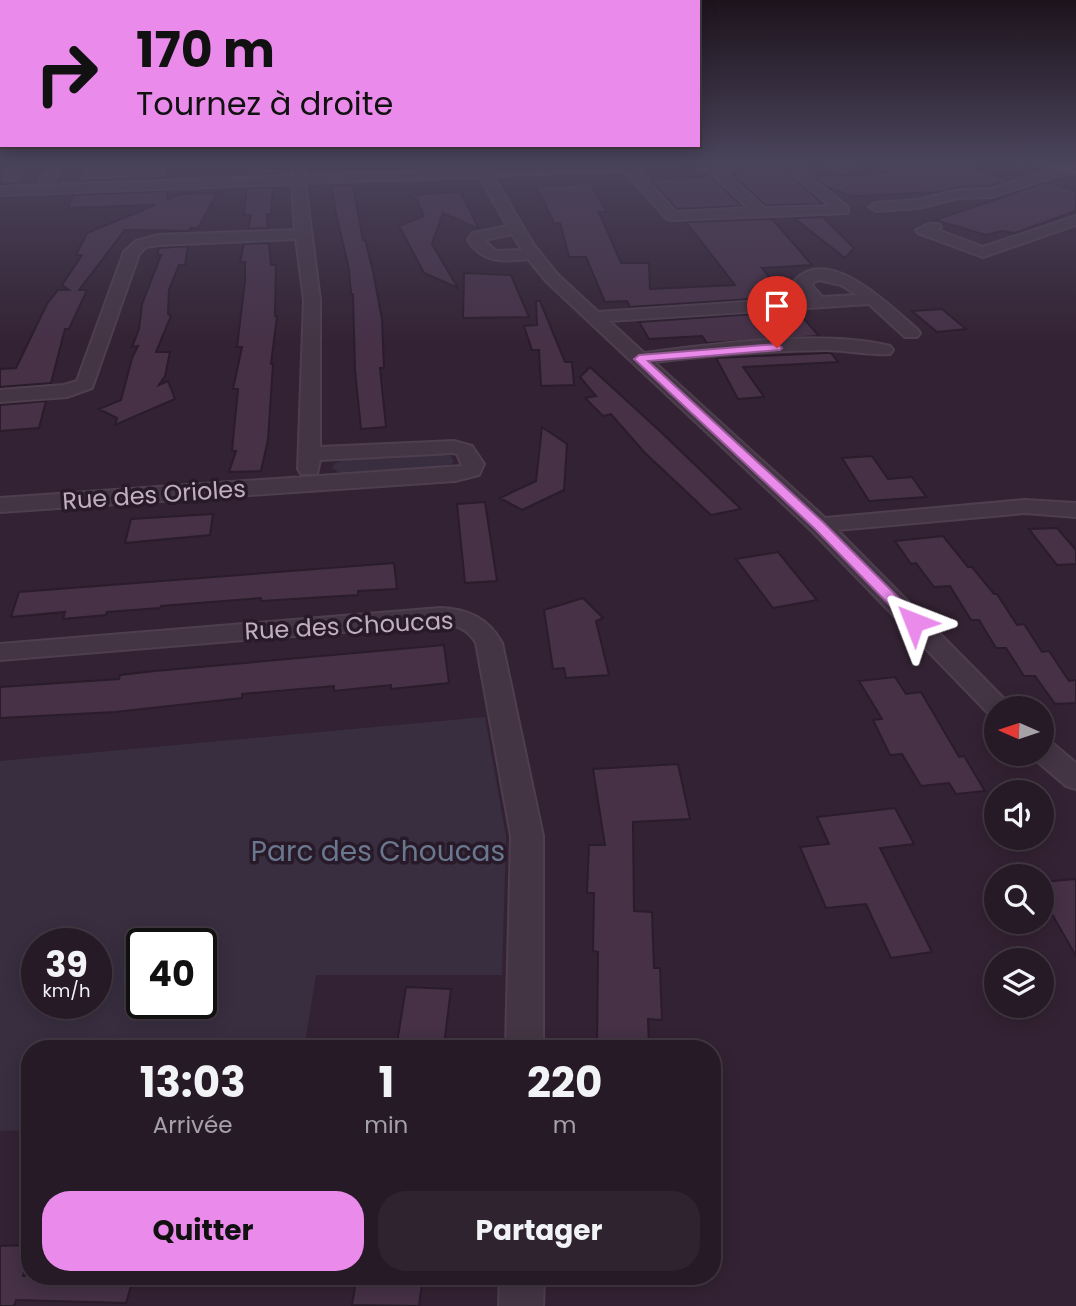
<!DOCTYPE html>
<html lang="fr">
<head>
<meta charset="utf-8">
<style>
  :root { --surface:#261a26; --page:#2e232e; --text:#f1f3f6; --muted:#a4a1a7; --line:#423843; --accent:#ea8beb }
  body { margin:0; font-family:Poppins,sans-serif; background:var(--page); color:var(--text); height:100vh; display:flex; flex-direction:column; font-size:26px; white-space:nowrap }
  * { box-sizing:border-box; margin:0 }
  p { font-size:23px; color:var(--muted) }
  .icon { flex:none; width:38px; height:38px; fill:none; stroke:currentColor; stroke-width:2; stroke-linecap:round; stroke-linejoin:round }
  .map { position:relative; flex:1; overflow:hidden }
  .details { position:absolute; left:21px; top:1040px; width:700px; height:245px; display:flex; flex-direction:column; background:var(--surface); border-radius:28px; box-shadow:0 4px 18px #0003,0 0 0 2px var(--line) }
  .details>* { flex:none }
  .hud { position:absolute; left:0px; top:0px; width:700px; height:147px; box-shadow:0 4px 18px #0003,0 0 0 2px var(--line); background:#ea8beb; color:#111; overflow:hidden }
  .needle { width:46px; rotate:273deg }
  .buttons { position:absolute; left:984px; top:696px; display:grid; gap:14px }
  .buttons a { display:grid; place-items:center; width:70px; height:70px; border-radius:50%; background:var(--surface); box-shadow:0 4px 18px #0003,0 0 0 2px var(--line); font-size:35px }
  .speed { position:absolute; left:21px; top:928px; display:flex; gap:14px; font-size:35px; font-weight:700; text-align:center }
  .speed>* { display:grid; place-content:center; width:91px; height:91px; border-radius:50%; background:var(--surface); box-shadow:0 4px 18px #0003,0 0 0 2px var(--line); line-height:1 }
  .speed small { font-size:18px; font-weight:400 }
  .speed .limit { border:4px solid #111; border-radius:10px; background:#fff; color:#111 }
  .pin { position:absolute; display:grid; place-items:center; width:60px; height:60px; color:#fff; margin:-72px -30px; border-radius:50% 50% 50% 0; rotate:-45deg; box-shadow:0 0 7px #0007 }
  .pin .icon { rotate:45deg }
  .me { position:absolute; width:77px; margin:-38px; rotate:315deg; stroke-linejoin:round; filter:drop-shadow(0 0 5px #0008) }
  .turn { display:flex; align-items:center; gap:24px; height:147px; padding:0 21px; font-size:32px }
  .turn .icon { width:91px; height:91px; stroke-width:2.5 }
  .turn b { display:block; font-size:49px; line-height:60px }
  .eta { display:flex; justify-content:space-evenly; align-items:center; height:119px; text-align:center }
  .eta b { font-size:42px; font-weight:700; line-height:49px }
  .cta { display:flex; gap:14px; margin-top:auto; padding:14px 21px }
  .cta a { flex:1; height:80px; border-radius:28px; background:var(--accent); color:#111; font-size:28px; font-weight:700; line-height:80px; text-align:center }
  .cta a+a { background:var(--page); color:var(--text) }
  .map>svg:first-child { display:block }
  .green { fill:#382e40; fill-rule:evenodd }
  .building { fill:#463147; stroke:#2a1c2b; stroke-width:2 }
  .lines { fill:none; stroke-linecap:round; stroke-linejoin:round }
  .minor-casing { stroke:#4e3e4e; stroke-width:4 }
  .major-casing { stroke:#4e3e4e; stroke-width:4 }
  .minor { fill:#443544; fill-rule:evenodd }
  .major { fill:#645364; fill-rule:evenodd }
  .route { fill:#ea8beb; stroke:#985a99; stroke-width:2 }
  .labels { text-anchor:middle; stroke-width:7; stroke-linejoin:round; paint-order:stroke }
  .street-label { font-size:24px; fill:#c1afc1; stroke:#281a29 }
  .near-park-label { font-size:28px; fill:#6a788f; stroke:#281a29 }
</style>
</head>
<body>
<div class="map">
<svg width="1076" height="1306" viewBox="0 0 1076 1306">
  <rect width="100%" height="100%" fill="#323"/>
  <path class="green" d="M 134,161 L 232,161 L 230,168 L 129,173 Z
    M 435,454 L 451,456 L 454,462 L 447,467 L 343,475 L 332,468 L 335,463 L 348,459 L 403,458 L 404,455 Z
    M 485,717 L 506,837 L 502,975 L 316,975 L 304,1048 L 30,1048 L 30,1130 L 0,1131 L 0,761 ZM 37,943 L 96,943 L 96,1003 L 37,1003 ZM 142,943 L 201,943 L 201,1003 L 142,1003 Z"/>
  <path class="building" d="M 86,161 L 167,161 L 167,178 L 78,181 Z
    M 249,161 L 272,161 L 273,174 L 248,175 Z
    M 873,161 L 967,161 L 980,171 L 1009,180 L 990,186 L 958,187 L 941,192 L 853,196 L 827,187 L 814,177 L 887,173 Z
    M 30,164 L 19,184 L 0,184 L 0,173 L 4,165 Z
    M 769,165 L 778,165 L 823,204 L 765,205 L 732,174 L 737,174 L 734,171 Z
    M 710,176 L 742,206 L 677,209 L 650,180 Z
    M 1047,182 L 1076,191 L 1076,211 L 1015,233 L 1002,231 L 986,235 L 935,220 Z
    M 590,183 L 607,212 L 599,212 L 621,263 L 649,263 L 650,289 L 735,285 L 686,222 L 774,219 L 773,220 L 812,265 L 762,268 L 785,297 L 630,307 L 627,301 L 605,302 L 586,257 L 569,257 L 560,223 L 554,223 L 536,186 Z
    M 335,185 L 353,185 L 363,240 L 365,239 L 373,271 L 382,319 L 384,368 L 380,368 L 386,427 L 361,429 L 355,370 L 353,294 L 351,294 L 349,270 L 335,209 L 332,186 Z
    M 273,187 L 271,214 L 267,214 L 268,228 L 248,229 L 251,215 L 244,215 L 247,188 Z
    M 167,191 L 168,199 L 179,194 L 217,193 L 198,228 L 190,228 L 190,231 L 125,230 L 79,290 L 87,290 L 69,329 L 65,329 L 51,383 L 0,387 L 0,369 L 16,368 L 47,304 L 58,290 L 69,290 L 62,285 L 82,255 L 76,255 L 87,233 L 155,205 L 68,208 L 73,195 Z
    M 461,192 L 479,229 L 443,213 L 432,244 L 458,288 L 424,273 L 399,226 L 424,216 L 417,200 L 407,195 Z
    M 823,217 L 854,248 L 845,258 L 794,218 Z
    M 269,243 L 271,265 L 276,265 L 275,316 L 277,316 L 271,364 L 273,364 L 268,440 L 261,471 L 229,472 L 236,451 L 232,451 L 238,389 L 233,389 L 242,347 L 237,347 L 245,281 L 245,262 L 240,262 L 244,244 Z
    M 188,246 L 185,265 L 179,265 L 169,290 L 168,314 L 171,316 L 156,352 L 170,352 L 165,376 L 159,385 L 168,381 L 175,399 L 115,425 L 117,418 L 99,409 L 121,400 L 132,358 L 138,346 L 132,347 L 139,329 L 142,304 L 161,255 L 157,255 L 159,248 Z
    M 464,273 L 511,275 L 529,317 L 463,318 Z
    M 536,301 L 540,301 L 565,362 L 572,362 L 574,385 L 541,386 L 539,350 L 532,350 L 524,326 L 537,325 Z
    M 942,309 L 966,329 L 937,332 L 912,311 Z
    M 797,311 L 819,336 L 707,343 L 702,336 L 649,339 L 639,322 Z
    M 826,353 L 831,353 L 838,362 L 743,367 L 764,397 L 738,399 L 716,358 Z
    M 590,367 L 663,434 L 741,509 L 711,515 L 645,453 L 611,414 L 603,416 L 585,398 L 596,396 L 580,377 Z
    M 46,401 L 39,428 L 0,431 L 0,405 Z
    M 542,427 L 567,444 L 564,490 L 522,510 L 500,498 L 536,481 Z
    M 872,456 L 888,479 L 912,477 L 926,497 L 869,501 L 842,458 Z
    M 485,502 L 497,581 L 465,583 L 457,504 Z
    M 213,514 L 210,535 L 125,543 L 131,519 Z
    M 1057,528 L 1076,550 L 1076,564 L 1057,565 L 1029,529 Z
    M 943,536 L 968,567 L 972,567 L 994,594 L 997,594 L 1017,625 L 1024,624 L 1042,652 L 1049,651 L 1069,681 L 1076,680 L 1076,703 L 1055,704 L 1035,676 L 1024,676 L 1006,648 L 996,648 L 979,620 L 971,620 L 950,586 L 934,587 L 916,563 L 911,564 L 895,541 Z
    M 778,552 L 817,600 L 773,608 L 736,559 Z
    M 394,563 L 397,589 L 358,591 L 358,595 L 261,601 L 261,598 L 161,606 L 160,608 L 107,612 L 106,615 L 63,619 L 65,612 L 11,617 L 19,592 Z
    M 583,598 L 603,618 L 596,621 L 609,675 L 566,678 L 564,668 L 553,669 L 544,610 Z
    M 444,645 L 449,683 L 391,689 L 391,685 L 334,691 L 334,686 L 242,694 L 242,698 L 115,712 L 0,718 L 0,687 L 119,679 L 120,675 L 155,671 Z
    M 895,677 L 906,694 L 921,692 L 959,757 L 964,756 L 985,791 L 956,794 L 949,783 L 921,786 L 902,754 L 890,755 L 873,720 L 882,719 L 859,681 Z
    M 678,764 L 690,819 L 633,822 L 634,911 L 652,912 L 654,968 L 660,968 L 662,1020 L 648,1019 L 649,1048 L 597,1048 L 598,952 L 593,951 L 594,893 L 587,893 L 589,845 L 605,845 L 593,769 Z
    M 895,808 L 914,844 L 880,848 L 932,952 L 891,958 L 866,904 L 826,908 L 800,847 L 829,844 L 817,817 Z
    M 1076,879 L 1076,956 L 1041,895 L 1041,882 Z
    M 406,987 L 451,989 L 444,1045 L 397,1043 Z
    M 30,1245 L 23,1276 L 134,1276 L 126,1303 L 16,1300 L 14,1306 L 0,1306 L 0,1246 Z
    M 357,1276 L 423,1276 L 419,1306 L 352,1305 Z"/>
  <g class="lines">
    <defs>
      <path id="minor" d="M 53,161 L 65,161 L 52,184 L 42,184 L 40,181 Z
        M 293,161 L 303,161 L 305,175 L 687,161 L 681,165 L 636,168 L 676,212 L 748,208 L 710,172 L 694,161 L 713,163 L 771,161 L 765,165 L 723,170 L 764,208 L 830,206 L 777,161 L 790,161 L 848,207 L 848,213 L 672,220 L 667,219 L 623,170 L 493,176 L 533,244 L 558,275 L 598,312 L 806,298 L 795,280 C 830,244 892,308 917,329 L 920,333 L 917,337 L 905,337 L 869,304 L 609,321 L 644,353 C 714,344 822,329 890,346 L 893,350 L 890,354 C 880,356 842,350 826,350 C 769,351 711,355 654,362 L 825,518 L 1025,500 L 1076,503 L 1076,517 L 1025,513 L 837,530 L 1014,709 L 996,709 L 996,717 L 990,715 L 812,531 L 546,281 L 528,259 C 504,262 482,263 468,240 L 473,233 L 507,226 L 480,177 L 305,183 L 320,300 L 320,447 L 454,441 L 472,446 L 484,464 L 479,475 L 455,481 L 0,512 L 0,498 L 462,466 L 457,454 L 453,453 L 320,460 L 317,474 L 301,474 L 298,469 L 304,300 L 296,239 L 159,245 L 146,247 L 139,254 L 92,388 L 67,397 L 0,402 L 0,390 L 64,385 L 77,381 L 124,252 L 136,241 L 159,235 L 295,230 L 292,184 L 0,195 L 0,187 L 292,176 ZM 512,234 L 522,250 L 496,251 L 484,240 ZM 819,280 L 841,285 L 857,295 L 822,297 L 811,284 Z
        M 825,161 L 839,161 L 848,169 L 841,173 Z
        M 1068,164 L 1075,168 L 1073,171 L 991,197 L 958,198 L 919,208 L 876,211 L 869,207 L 876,203 L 919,200 L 958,190 L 990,189 Z
        M 1076,216 L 1076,225 L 983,257 L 918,233 L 916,230 L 929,224 L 939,224 L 941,227 L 938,230 L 983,247 Z
        M 440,608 C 468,609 488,618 502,643 L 543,836 L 543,1048 L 506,1048 L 511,836 L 476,643 C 468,629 456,624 440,624 L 0,660 L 0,644 Z
        M 1041,739 L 1051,742 L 1076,763 L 1076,789 L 1066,786 L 1031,756 L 1041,754 Z
        M 500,1276 L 544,1276 L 543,1306 L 499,1306 Z"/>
      <path id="major" d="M 1033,161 L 1059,161 L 1076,165 L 1076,175 L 1035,164 Z"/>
    </defs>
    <use href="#minor" class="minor-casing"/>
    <use href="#major" class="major-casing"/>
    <use href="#minor" class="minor"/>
    <use href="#major" class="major"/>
  </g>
  <linearGradient id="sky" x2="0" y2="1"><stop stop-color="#1c131c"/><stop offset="0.47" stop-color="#4a445b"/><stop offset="1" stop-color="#4a445b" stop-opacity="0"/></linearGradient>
  <rect width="1076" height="343" fill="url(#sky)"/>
  <path class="route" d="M 777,344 L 782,348 L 780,350 L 648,361 L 824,523 L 920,619 L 922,622 L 920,625 L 909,625 L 815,529 L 634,359 L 639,355 Z"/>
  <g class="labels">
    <g class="street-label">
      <text transform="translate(154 495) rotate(-4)" y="8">Rue des Orioles</text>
      <text transform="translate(349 626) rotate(-3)" y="8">Rue des Choucas</text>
    </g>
    <g class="near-park-label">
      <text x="378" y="861">Parc des Choucas</text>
    </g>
  </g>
</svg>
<div class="buttons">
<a><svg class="needle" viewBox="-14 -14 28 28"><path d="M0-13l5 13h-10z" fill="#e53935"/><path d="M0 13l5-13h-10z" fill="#a4a1a7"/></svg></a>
<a><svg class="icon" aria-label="sound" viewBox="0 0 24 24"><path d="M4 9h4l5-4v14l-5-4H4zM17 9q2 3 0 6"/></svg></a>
<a><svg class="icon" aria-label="search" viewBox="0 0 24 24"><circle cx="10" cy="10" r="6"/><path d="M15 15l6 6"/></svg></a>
<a><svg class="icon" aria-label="layers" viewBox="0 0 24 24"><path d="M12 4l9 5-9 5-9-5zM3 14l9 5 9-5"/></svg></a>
</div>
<div class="speed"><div>39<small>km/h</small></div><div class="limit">40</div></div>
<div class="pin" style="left:777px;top:348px;background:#d93025"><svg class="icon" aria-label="arrive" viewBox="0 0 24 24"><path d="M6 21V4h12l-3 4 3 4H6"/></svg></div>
<svg class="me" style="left:914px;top:622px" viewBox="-20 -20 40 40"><path d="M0-17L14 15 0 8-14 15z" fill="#ea8beb" stroke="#fff" stroke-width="4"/></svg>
<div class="hud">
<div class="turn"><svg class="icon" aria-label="right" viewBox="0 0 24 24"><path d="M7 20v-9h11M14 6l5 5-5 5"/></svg><div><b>170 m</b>Tournez à droite</div></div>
</div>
<section class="details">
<div class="eta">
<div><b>13:03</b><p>Arrivée</p></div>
<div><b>1</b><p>min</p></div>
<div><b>220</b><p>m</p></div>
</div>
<div class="cta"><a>Quitter</a><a>Partager</a></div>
</section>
</div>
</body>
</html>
